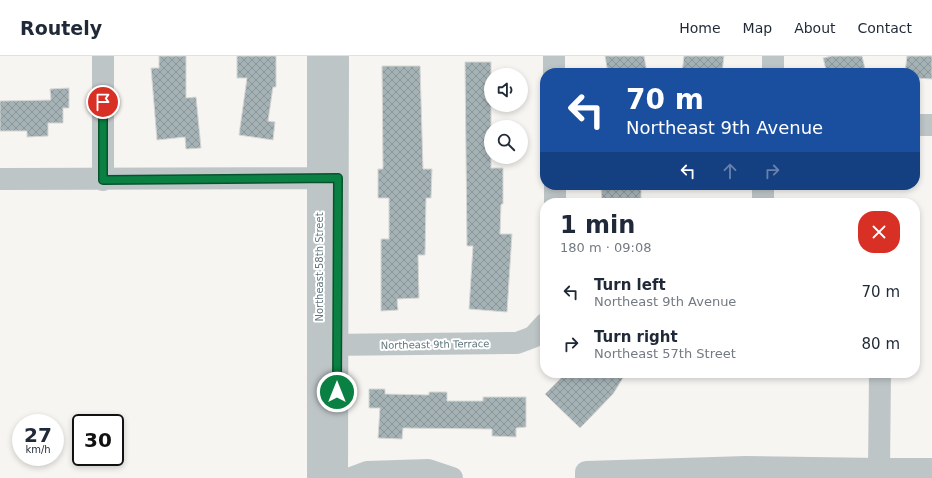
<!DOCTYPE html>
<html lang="en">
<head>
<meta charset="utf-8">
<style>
  :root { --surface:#fff; --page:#f6f6f7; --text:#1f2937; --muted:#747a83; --line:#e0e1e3 }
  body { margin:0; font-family:"DejaVu Sans",sans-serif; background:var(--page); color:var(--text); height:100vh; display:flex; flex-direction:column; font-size:15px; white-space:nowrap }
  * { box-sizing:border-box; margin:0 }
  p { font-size:13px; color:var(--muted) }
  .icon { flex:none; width:22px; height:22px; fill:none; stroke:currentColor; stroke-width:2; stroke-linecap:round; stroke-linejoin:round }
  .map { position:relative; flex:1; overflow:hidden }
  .sheet { position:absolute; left:540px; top:142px; width:380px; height:180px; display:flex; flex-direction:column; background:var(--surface); border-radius:16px; box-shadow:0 2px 6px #0003 }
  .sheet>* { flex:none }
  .top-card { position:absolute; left:540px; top:12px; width:380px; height:122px; border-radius:16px; box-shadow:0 2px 6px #0003; background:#1a4fa0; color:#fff; overflow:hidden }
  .fabs { position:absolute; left:484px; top:12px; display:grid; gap:8px }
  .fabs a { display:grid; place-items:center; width:44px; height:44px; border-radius:50%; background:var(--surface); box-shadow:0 2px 6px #0003; font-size:20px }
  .speed { position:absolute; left:12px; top:358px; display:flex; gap:8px; font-size:20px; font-weight:700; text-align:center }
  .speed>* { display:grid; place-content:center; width:52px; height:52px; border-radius:50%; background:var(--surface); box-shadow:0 2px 6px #0003; line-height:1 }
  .speed small { font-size:10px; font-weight:400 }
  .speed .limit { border:2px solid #111; border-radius:6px; background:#fff; color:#111 }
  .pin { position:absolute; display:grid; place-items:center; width:34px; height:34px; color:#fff; margin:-17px; border:2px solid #fff; border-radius:50%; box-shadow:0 1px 4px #0007 }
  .me { position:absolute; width:44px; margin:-22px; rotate:0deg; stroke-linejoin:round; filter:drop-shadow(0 0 3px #0008) }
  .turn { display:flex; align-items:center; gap:14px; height:84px; padding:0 20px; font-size:18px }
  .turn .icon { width:52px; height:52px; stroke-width:2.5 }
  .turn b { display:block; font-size:28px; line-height:34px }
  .lanes { display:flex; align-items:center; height:38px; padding:0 20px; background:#0003; justify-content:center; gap:20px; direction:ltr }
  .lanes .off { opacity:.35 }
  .round { display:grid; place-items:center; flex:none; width:42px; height:42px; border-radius:16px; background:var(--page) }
  .head { display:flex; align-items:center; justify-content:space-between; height:68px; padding:0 20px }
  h1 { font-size:24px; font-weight:600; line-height:30px }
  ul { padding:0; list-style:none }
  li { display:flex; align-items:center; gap:12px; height:52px; padding:0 20px }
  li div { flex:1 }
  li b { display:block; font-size:15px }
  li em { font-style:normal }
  header { display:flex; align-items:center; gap:24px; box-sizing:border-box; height:56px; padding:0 20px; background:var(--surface); border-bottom:1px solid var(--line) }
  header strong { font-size:19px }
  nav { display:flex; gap:22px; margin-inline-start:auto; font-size:14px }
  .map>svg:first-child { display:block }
  .building { fill:url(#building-cross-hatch); stroke:#d7d7d5 }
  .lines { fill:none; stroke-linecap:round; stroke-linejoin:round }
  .minor { stroke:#bec5c7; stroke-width:22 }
  .route-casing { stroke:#07532c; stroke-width:10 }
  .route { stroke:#0b8043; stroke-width:7 }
  .labels { text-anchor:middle; stroke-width:4; stroke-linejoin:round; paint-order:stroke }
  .street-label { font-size:10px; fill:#5f787f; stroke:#fff }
</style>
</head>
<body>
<header>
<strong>Routely</strong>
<nav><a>Home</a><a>Map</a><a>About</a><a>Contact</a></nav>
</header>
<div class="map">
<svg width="932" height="422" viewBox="0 0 932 422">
  <defs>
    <pattern id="building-cross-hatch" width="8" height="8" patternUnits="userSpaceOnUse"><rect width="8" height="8" fill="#a5b2b5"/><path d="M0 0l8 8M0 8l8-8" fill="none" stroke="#8a9698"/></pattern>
  </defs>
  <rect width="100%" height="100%" fill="#f6f5f2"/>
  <path class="building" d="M 159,0 L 186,0 L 186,42 L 196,41 L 201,92 L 186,93 L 185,81 L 157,84 L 151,12 L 159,12 Z
    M 237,0 L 276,0 L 276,31 L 273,31 L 268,65 L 275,66 L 273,84 L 239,79 L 247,22 L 237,22 Z
    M 605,0 L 644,0 L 647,17 L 608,17 Z
    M 684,0 L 724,0 L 722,17 L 682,17 Z
    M 832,0 L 862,0 L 866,17 L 827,17 L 823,2 Z
    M 907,0 L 932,0 L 932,23 L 915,22 L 915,17 L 905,17 Z
    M 465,6 L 491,6 L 491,112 L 503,112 L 503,148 L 501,148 L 500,178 L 512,178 L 507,256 L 469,253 L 473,190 L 467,190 Z
    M 382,10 L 420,10 L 423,113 L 432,113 L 431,142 L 426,142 L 425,199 L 418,199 L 419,242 L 397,243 L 398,254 L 381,255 L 381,183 L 389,183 L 389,142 L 378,142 L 378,113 L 383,113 Z
    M 69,32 L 69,52 L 63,52 L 63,67 L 48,67 L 48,80 L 27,81 L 27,75 L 0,75 L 0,45 L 51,44 L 50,33 Z
    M 601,129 L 641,129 L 641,146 L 602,147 Z
    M 566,317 L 626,317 L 613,338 L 580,372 L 545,338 Z
    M 369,333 L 385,333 L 385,338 L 429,339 L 429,336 L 447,336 L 447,345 L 483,345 L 483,341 L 526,341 L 526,371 L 516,372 L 516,381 L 492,380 L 492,373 L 403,372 L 402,383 L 378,382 L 380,352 L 369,352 Z"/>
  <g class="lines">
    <path class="minor" d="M 554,0 L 554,17
      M 773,17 L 773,0
      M 915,69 L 932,69
      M 0,123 L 333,122
      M 103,124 L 103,0
      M 555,129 L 555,147
      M 763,147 L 763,129
      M 324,289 L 517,287 L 533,281 L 545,268
      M 879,413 L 932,413
      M 318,422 L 318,0
      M 337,422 L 338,0
      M 351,422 L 367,416 L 428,414 L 452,422
      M 586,422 L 586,416 L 746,411 L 879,413 L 880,317"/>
  </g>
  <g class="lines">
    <defs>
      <path id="route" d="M 103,46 L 103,124 L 338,122 L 337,336"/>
    </defs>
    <use href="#route" class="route-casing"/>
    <use href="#route" class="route"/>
  </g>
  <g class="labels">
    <g class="street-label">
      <text transform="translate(319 211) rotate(-90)" y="4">Northeast 58th Street</text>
      <text transform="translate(435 288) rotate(-1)" y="4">Northeast 9th Terrace</text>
    </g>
  </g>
</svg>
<div class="fabs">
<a><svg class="icon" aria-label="sound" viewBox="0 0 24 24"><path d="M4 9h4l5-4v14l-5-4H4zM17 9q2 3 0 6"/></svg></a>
<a><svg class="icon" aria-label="search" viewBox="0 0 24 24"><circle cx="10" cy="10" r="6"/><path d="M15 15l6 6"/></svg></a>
</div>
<div class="speed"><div>27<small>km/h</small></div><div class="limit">30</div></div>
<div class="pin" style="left:103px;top:46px;background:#d93025"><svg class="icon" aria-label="arrive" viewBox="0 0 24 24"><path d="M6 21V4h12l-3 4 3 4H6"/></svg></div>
<svg class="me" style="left:337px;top:336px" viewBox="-20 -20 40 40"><circle r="17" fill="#0b8043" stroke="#fff" stroke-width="3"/><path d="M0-11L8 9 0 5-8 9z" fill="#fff"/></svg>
<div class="top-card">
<div class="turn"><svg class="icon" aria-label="left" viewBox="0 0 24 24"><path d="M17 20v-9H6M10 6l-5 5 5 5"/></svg><div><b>70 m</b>Northeast 9th Avenue</div></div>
<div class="lanes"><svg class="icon" aria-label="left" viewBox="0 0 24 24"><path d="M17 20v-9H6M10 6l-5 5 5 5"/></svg><svg class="icon off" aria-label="ahead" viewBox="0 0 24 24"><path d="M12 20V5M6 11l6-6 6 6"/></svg><svg class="icon off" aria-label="right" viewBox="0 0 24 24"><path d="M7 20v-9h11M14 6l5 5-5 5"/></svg></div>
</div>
<section class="sheet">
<div class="head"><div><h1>1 min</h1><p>180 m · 09:08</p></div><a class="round" style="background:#d93025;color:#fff"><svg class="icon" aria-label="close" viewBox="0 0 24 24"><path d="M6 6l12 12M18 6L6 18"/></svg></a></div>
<ul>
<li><svg class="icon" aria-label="left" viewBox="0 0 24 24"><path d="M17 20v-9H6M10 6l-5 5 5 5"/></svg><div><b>Turn left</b><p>Northeast 9th Avenue</p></div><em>70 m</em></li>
<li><svg class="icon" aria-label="right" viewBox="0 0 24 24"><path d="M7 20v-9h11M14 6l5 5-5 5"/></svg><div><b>Turn right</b><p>Northeast 57th Street</p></div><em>80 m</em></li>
</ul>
</section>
</div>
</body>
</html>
